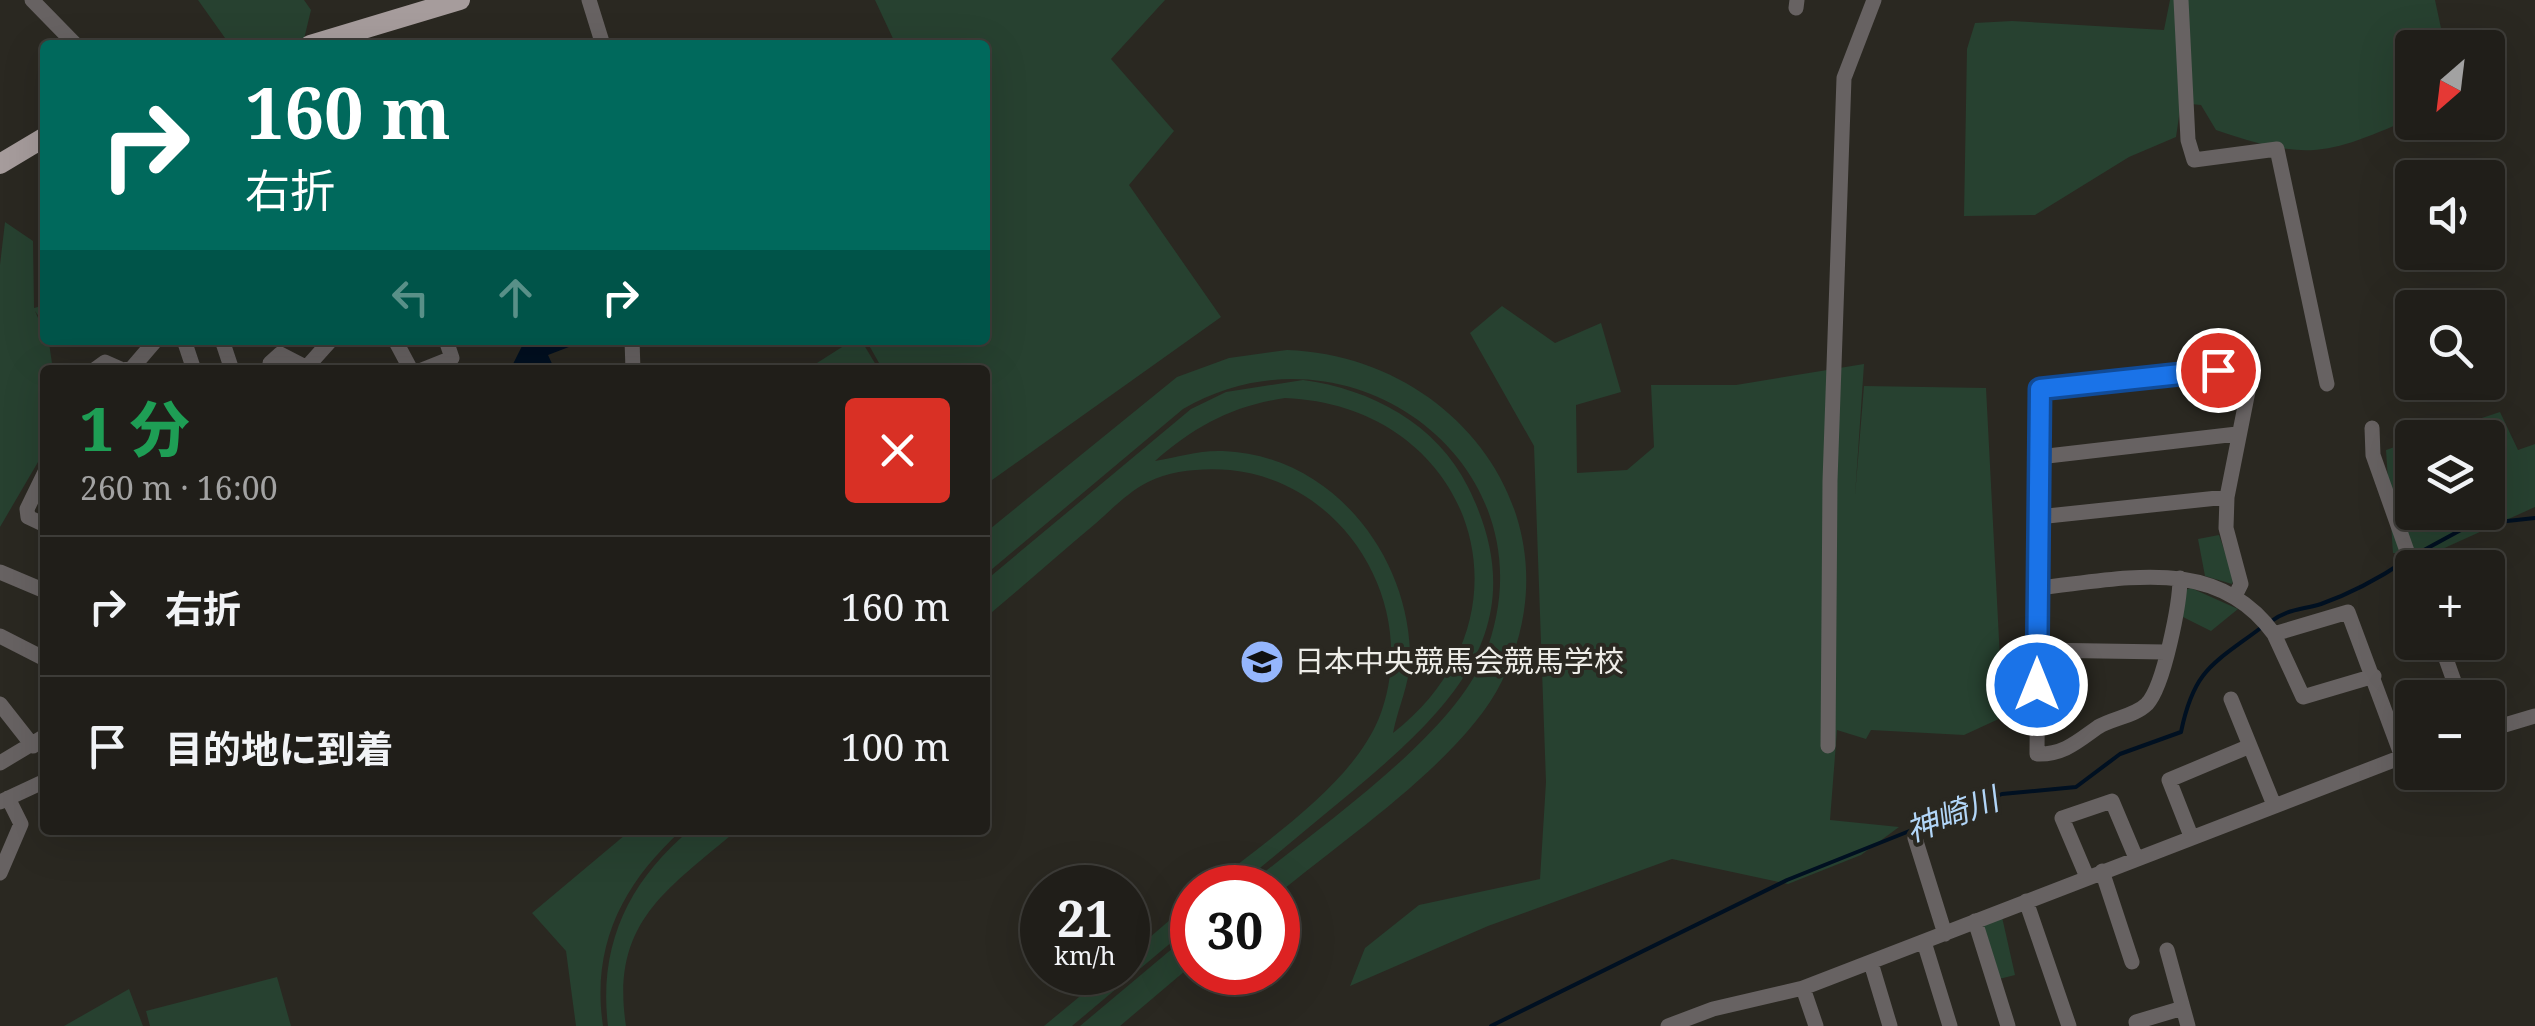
<!DOCTYPE html>
<html lang="ja">
<head>
<meta charset="utf-8">
<style>
  :root { --surface:#201e19; --page:#2d2b26; --text:#f1f3f6; --muted:#a2a2a2; --line:#3d3c38 }
  body { margin:0; font-family:"Noto Serif","Noto Sans JP",serif; background:var(--page); color:var(--text); height:100vh; display:flex; flex-direction:column; font-size:38px; white-space:nowrap }
  * { box-sizing:border-box; margin:0 }
  p { font-size:32px; color:var(--muted) }
  .icon { flex:none; width:55px; height:55px; fill:none; stroke:currentColor; stroke-width:2; stroke-linecap:round; stroke-linejoin:round }
  .map { position:relative; flex:1; overflow:hidden }
  .drawer { position:absolute; left:40px; top:365px; width:950px; height:470px; display:flex; flex-direction:column; background:var(--surface); border-radius:10px; box-shadow:0 10px 40px #0002,0 0 0 2px var(--line) }
  .drawer>* { flex:none }
  .top-card { position:absolute; left:40px; top:40px; width:950px; height:305px; border-radius:10px; box-shadow:0 10px 40px #0002,0 0 0 2px var(--line); background:#00695c; color:#fff; overflow:hidden }
  .needle { width:65px; rotate:208deg }
  .fabs { position:absolute; left:2395px; top:30px; display:grid; gap:20px }
  .fabs a { display:grid; place-items:center; width:110px; height:110px; border-radius:10px; background:var(--surface); box-shadow:0 10px 40px #0002,0 0 0 2px var(--line); font-size:50px }
  .speed { position:absolute; left:1020px; top:865px; display:flex; gap:20px; font-size:50px; font-weight:700; text-align:center }
  .speed>* { display:grid; place-content:center; width:130px; height:130px; border-radius:50%; background:var(--surface); box-shadow:0 10px 40px #0002,0 0 0 2px var(--line); line-height:1 }
  .speed small { font-size:25px; font-weight:400 }
  .speed .limit { border:15px solid #d22; background:#fff; color:#111 }
  .pin { position:absolute; display:grid; place-items:center; width:85px; height:85px; color:#fff; margin:-42px; border:5px solid #fff; border-radius:50%; box-shadow:0 2px 10px #0007 }
  .me { position:absolute; width:110px; margin:-55px; rotate:0deg; stroke-linejoin:round; filter:drop-shadow(0 0 8px #0008) }
  .turn { display:flex; align-items:center; gap:35px; height:210px; padding:0 40px; font-size:45px }
  .turn .icon { width:130px; height:130px; stroke-width:2.5 }
  .turn b { display:block; font-size:70px; line-height:85px }
  .lanes { display:flex; align-items:center; height:95px; padding:0 40px; background:#0003; justify-content:center; gap:50px; direction:ltr }
  .lanes .off { opacity:.35 }
  .round { display:grid; place-items:center; flex:none; width:105px; height:105px; border-radius:10px; background:var(--page) }
  .overview { display:flex; align-items:center; justify-content:space-between; height:170px; padding:0 40px }
  h1 { font-size:60px; font-weight:800; line-height:75px; color:#1e9e55 }
  ul { padding:0; list-style:none }
  li { display:flex; align-items:center; gap:30px; height:140px; padding:0 40px; border-top:2px solid var(--line) }
  li div { flex:1 }
  li b { display:block; font-size:38px }
  li em { font-style:normal }
  .map>svg:first-child { display:block }
  .green { fill:#274130; fill-rule:evenodd }
  .water { fill:#001021 }
  .lines { fill:none; stroke-linecap:round; stroke-linejoin:round }
  .stream { stroke:#001021; stroke-width:4 }
  .minor { stroke:#676262; stroke-width:15 }
  .major { stroke:#a69c9c; stroke-width:20 }
  .route-casing { stroke:#114b97; stroke-width:25 }
  .route { stroke:#1a73e8; stroke-width:18 }
  .labels { text-anchor:middle; stroke-width:8; stroke-linejoin:round; paint-order:stroke }
  .poi-label { font-size:30px; fill:#edece7; stroke:#2a2821; text-anchor:start }
  .water-label { font-size:32px; font-style:italic; fill:#b2d6f8; stroke:#2a2821 }
</style>
</head>
<body>
<div class="map">
<svg width="2535" height="1026" viewBox="0 0 2535 1026">
  <rect width="100%" height="100%" fill="#2a2821"/>
  <path class="green" d="M 198,0 L 304,0 L 311,10 L 304,39 L 284,45 L 230,45 Z
    M 875,0 L 1165,0 L 1111,59 L 1174,131 L 1129,185 L 1221,317 L 985,485 L 985,370 L 883,370 L 866,340 L 985,340 L 985,45 L 896,45 Z
    M 2170,0 L 2435,0 L 2445,47 L 2412,48 L 2412,118 C 2325,156 2307,161 2216,130 L 2201,105 L 2181,103 L 2176,137 L 2129,157 L 2035,215 L 1964,216 L 1967,49 L 1975,23 L 2012,21 L 2164,30 Z
    M 5,222 L 33,241 L 34,308 L 45,305 L 45,325 L 35,311 L 49,343 L 53,370 L 45,370 L 45,450 L 0,527 L 0,265 Z
    M 1502,306 L 1555,343 L 1601,323 L 1621,392 L 1576,405 L 1577,473 L 1627,470 L 1654,447 L 1651,385 L 1736,385 L 1864,364 L 1855,496 L 1864,386 L 1986,388 L 2003,717 L 1964,735 L 1871,730 L 1866,739 L 1837,730 L 1830,820 L 1899,827 L 1861,855 L 1788,884 L 1672,859 L 1488,926 L 1350,986 L 1365,948 L 1419,905 L 1540,879 L 1546,782 L 1534,446 L 1470,333 Z
    M 853,340 L 861,340 L 879,370 L 806,370 Z
    M 1287,350 C 1456,356 1581,519 1502,681 C 1464,759 1345,838 1278,894 L 1278,888 L 1246,887 C 1316,829 1451,738 1484,657 C 1560,469 1352,311 1183,409 L 985,575 L 985,533 L 1177,377 L 1229,358 Z
    M 1303,380 C 1371,389 1437,424 1468,487 C 1537,625 1453,707 1354,790 C 1315,822 1276,855 1237,887 L 1209,887 C 1265,841 1351,786 1379,718 C 1422,609 1347,482 1230,470 C 1203,468 1172,470 1148,482 C 1128,492 1111,510 1095,524 C 1058,555 1022,587 985,618 L 985,581 L 1191,409 L 1226,392 ZM 1285,398 C 1474,406 1543,617 1393,733 C 1398,706 1412,680 1410,651 C 1406,550 1329,455 1223,451 C 1199,450 1178,457 1155,461 C 1195,426 1232,406 1285,398 Z
    M 2500,412 L 2518,450 L 2535,444 L 2535,507 L 2429,555 L 2393,553 L 2386,450 L 2412,441 L 2412,512 L 2488,512 L 2488,438 L 2424,437 Z
    M 2219,535 L 2234,578 L 2232,584 L 2205,576 L 2198,539 Z
    M 2191,588 L 2238,609 L 2211,631 L 2183,617 L 2185,590 Z
    M 631,830 L 682,830 C 623,883 591,945 603,1026 L 576,1026 L 566,951 L 532,913 Z
    M 690,830 L 737,830 C 667,890 610,922 626,1026 L 608,1026 C 598,945 629,881 690,830 Z
    M 1192,901 L 1192,925 L 1072,1026 L 1044,1026 L 1108,973 L 1128,972 L 1128,956 Z
    M 2002,917 L 2015,975 L 1995,980 L 1983,924 Z
    M 1192,932 L 1192,965 L 1120,1026 L 1080,1026 Z
    M 277,977 L 291,1026 L 150,1026 L 146,1011 Z
    M 129,989 L 143,1026 L 64,1026 Z"/>
  <path class="water" d="M 525,340 L 587,340 L 548,355 L 555,370 L 510,370 Z"/>
  <g class="lines">
    <path class="stream" d="M 2413,556 L 2470,525 L 2535,518
      M 2270,622 C 2287,609 2301,610 2321,604 C 2352,593 2378,579 2405,561
      M 1491,1026 L 1787,880 L 2002,794 L 2076,787 L 2120,754 L 2181,732 C 2194,669 2213,664 2262,627"/>
    <path class="minor" d="M 32,0 L 76,45
      M 589,0 L 603,45
      M 2181,0 L 2188,140 L 2194,160 L 2277,149 L 2327,384
      M 1796,8 L 1797,0
      M 184,340 L 194,370
      M 222,340 L 232,370
      M 395,340 L 411,370
      M 632,340 L 633,370
      M 306,368 L 331,340
      M 94,370 L 105,362 L 123,370
      M 123,370 L 132,368 L 156,340
      M 270,370 L 270,363 L 280,354 L 311,370
      M 422,370 L 452,358 L 446,340
      M 2372,428 L 2373,455 L 2413,568
      M 2039,457 L 2237,434
      M 45,472 L 27,509 L 28,517 L 45,525
      M 2038,517 L 2227,497
      M 0,572 L 45,591
      M 2180,578 C 2180,603 2164,686 2147,704 C 2135,716 2113,718 2098,727 C 2077,742 2063,755 2037,754 L 2040,389 L 2253,366 L 2227,497 L 2226,528 L 2241,584 L 2236,594
      M 2038,588 C 2124,579 2216,554 2274,634 L 2348,612 L 2402,757
      M 2274,634 L 2303,697 L 2374,676
      M 0,636 L 45,659
      M 2440,642 L 2460,698
      M 2037,650 L 2165,652
      M 2231,699 L 2274,805
      M 0,704 L 33,746
      M 2488,730 L 2535,716
      M 1828,746 L 1830,481 L 1844,78 L 1874,0
      M 0,763 L 45,736
      M 0,802 L 45,781
      M 2191,836 L 2169,780 L 2250,746
      M 1915,838 L 1945,934
      M 2102,871 L 2132,962
      M 0,873 L 21,824 L 8,798
      M 2087,877 L 2062,818 L 2112,801 L 2136,858
      M 2026,901 L 2069,1026
      M 1975,921 L 2008,1026
      M 1924,942 L 1950,1026
      M 2167,950 L 2188,1026
      M 1871,963 L 1890,1026
      M 1803,988 L 1816,1026
      M 1668,1026 L 1713,1009 L 1803,988 L 2412,753
      M 2137,1026 L 2136,1022 L 2183,1008"/>
    <path class="major" d="M 310,45 L 460,0
      M 0,164 L 45,137"/>
  </g>
  <g class="lines">
    <defs>
      <path id="route" d="M 2037,685 L 2040,389 L 2218,370"/>
    </defs>
    <use href="#route" class="route-casing"/>
    <use href="#route" class="route"/>
  </g>
  <defs>
    <symbol id="university-disc" viewBox="-11 -11 22 22"><circle r="9.5" fill="#95b6fd" stroke="#2a2821"/><path d="M0-5L7-2L0 1L-7-2ZM-4 1L0 2.5L4 1V4Q0 6-4 4Z" fill="#111"/></symbol>
  </defs>
  <g fill-rule="evenodd">
    <use href="#university-disc" x="1237" y="637" width="50" height="50"/>
  </g>
  <g class="labels">
    <g class="poi-label">
      <text x="1294" y="672">日本中央競馬会競馬学校</text>
    </g>
    <g class="water-label">
      <text transform="translate(1952 815) rotate(-21)" y="11">神崎川</text>
    </g>
  </g>
</svg>
<div class="fabs">
<a><svg class="needle" viewBox="-14 -14 28 28"><path d="M0-13l5 13h-10z" fill="#e53935"/><path d="M0 13l5-13h-10z" fill="#a2a2a2"/></svg></a>
<a><svg class="icon" aria-label="sound" viewBox="0 0 24 24"><path d="M4 9h4l5-4v14l-5-4H4zM17 9q2 3 0 6"/></svg></a>
<a><svg class="icon" aria-label="search" viewBox="0 0 24 24"><circle cx="10" cy="10" r="6"/><path d="M15 15l6 6"/></svg></a>
<a><svg class="icon" aria-label="layers" viewBox="0 0 24 24"><path d="M12 4l9 5-9 5-9-5zM3 14l9 5 9-5"/></svg></a>
<a>+</a>
<a>−</a>
</div>
<div class="speed"><div>21<small>km/h</small></div><div class="limit">30</div></div>
<div class="pin" style="left:2218px;top:370px;background:#d93025"><svg class="icon" aria-label="arrive" viewBox="0 0 24 24"><path d="M6 21V4h12l-3 4 3 4H6"/></svg></div>
<svg class="me" style="left:2037px;top:685px" viewBox="-20 -20 40 40"><circle r="17" fill="#1a73e8" stroke="#fff" stroke-width="3"/><path d="M0-11L8 9 0 5-8 9z" fill="#fff"/></svg>
<div class="top-card">
<div class="turn"><svg class="icon" aria-label="right" viewBox="0 0 24 24"><path d="M7 20v-9h11M14 6l5 5-5 5"/></svg><div><b>160 m</b>右折</div></div>
<div class="lanes"><svg class="icon off" aria-label="left" viewBox="0 0 24 24"><path d="M17 20v-9H6M10 6l-5 5 5 5"/></svg><svg class="icon off" aria-label="ahead" viewBox="0 0 24 24"><path d="M12 20V5M6 11l6-6 6 6"/></svg><svg class="icon" aria-label="right" viewBox="0 0 24 24"><path d="M7 20v-9h11M14 6l5 5-5 5"/></svg></div>
</div>
<section class="drawer">
<div class="overview"><div><h1>1 分</h1><p>260 m · 16:00</p></div><a class="round" style="background:#d93025;color:#fff"><svg class="icon" aria-label="close" viewBox="0 0 24 24"><path d="M6 6l12 12M18 6L6 18"/></svg></a></div>
<ul>
<li><svg class="icon" aria-label="right" viewBox="0 0 24 24"><path d="M7 20v-9h11M14 6l5 5-5 5"/></svg><div><b>右折</b></div><em>160 m</em></li>
<li><svg class="icon" aria-label="arrive" viewBox="0 0 24 24"><path d="M6 21V4h12l-3 4 3 4H6"/></svg><div><b>目的地に到着</b></div><em>100 m</em></li>
</ul>
</section>
</div>
</body>
</html>
